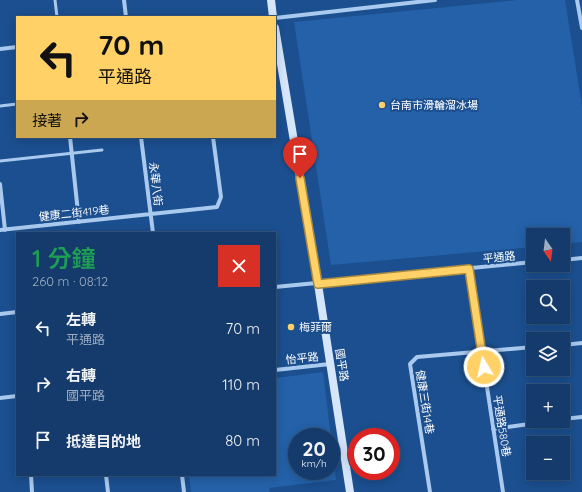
<!DOCTYPE html>
<html lang="zh-TW">
<head>
<meta charset="utf-8">
<style>
  :root { --surface:#143b6b; --page:#214673; --text:#f1f3f6; --muted:#9dadc1; --line:#33557e }
  body { margin:0; font-family:Quicksand,"Noto Sans TC",sans-serif; background:var(--page); color:var(--text); height:100vh; display:flex; flex-direction:column; font-size:15px; white-space:nowrap }
  * { box-sizing:border-box; margin:0 }
  p { font-size:13px; color:var(--muted) }
  .icon { flex:none; width:22px; height:22px; fill:none; stroke:currentColor; stroke-width:2; stroke-linecap:round; stroke-linejoin:round }
  .map { position:relative; flex:1; overflow:hidden }
  .details { position:absolute; left:16px; top:232px; width:260px; height:244px; display:flex; flex-direction:column; background:var(--surface); border-radius:0px; box-shadow:0 2px 10px #0003,0 0 0 1px var(--line) }
  .details>* { flex:none }
  .top-card { position:absolute; left:16px; top:16px; width:260px; height:122px; border-radius:0px; box-shadow:0 2px 10px #0003,0 0 0 1px var(--line); background:#ffd166; color:#111; overflow:hidden }
  .needle { width:26px; rotate:166deg }
  .controls { position:absolute; left:526px; top:228px; display:grid; gap:8px }
  .controls a { display:grid; place-items:center; width:44px; height:44px; border-radius:0px; background:var(--surface); box-shadow:0 2px 10px #0003,0 0 0 1px var(--line); font-size:20px }
  .speed { position:absolute; left:288px; top:428px; display:flex; gap:8px; font-size:20px; font-weight:700; text-align:center }
  .speed>* { display:grid; place-content:center; width:52px; height:52px; border-radius:50%; background:var(--surface); box-shadow:0 2px 10px #0003,0 0 0 1px var(--line); line-height:1 }
  .speed small { font-size:10px; font-weight:400 }
  .speed .limit { border:6px solid #d22; background:#fff; color:#111 }
  .pin { position:absolute; display:grid; place-items:center; width:34px; height:34px; color:#fff; margin:-41px -17px; border-radius:50% 50% 50% 0; rotate:-45deg; box-shadow:0 0 4px #0007 }
  .pin .icon { rotate:45deg }
  .me { position:absolute; width:44px; margin:-22px; rotate:351deg; stroke-linejoin:round; filter:drop-shadow(0 0 3px #0008) }
  .turn { display:flex; align-items:center; gap:14px; height:84px; padding:0 16px; font-size:18px }
  .turn .icon { width:52px; height:52px; stroke-width:2.5 }
  .turn b { display:block; font-size:28px; line-height:34px }
  .then { display:flex; align-items:center; height:38px; padding:0 16px; background:#0003; gap:8px; font-size:15px }
  .round { display:grid; place-items:center; flex:none; width:42px; height:42px; border-radius:0px; background:var(--page) }
  .summary { display:flex; align-items:center; justify-content:space-between; height:68px; padding:0 16px }
  h1 { font-size:24px; font-weight:600; line-height:30px; color:#1e9e55 }
  ul { padding:0; list-style:none }
  li { display:flex; align-items:center; gap:12px; height:56px; padding:0 16px }
  li div { flex:1 }
  li b { display:block; font-size:15px }
  li em { font-style:normal }
  .map>svg:first-child { display:block }
  .green { fill:#2461a8 }
  .lines { fill:none; stroke-linecap:round; stroke-linejoin:round }
  .lane { stroke:#a9c9ee; stroke-width:3 }
  .street { stroke:#a9c9ee; stroke-width:4 }
  .secondary { stroke:#d6e6fa; stroke-width:8 }
  .route-casing { stroke:#a68842; stroke-width:10 }
  .route { stroke:#ffd166; stroke-width:7 }
  .poi-dot { fill:#ffd166; stroke:#1b4f8f; stroke-width:1.5 }
  .labels { text-anchor:middle; stroke-width:4; stroke-linejoin:round; paint-order:stroke }
  .poi-label { font-size:11px; fill:#fff; stroke:#1b4f8f; text-anchor:start }
  .street-label { font-size:11px; fill:#fff; stroke:#1b4f8f }
</style>
</head>
<body>
<div class="map">
<svg width="582" height="492" viewBox="0 0 582 492">
  <rect width="100%" height="100%" fill="#1b4f8f"/>
  <path class="green" d="M 517,0 L 565,0 L 582,106 L 582,242 L 563,244 L 563,235 L 533,235 L 533,247 L 331,265 L 294,22 Z
    M 323,372 L 331,437 L 297,437 L 297,471 L 331,471 L 331,440 L 336,480 L 269,488 L 270,492 L 191,492 L 189,475 L 275,475 L 275,378 Z"/>
  <g class="lines">
    <path class="lane" d="M 55,0 L 57,17
      M 0,106 L 17,104
      M 0,161 L 102,150"/>
    <path class="street" d="M 124,0 L 126,17
      M 577,0 L 582,28
      M 275,18 L 435,0
      M 0,49 L 17,47
      M 70,137 L 79,222
      M 141,137 L 153,233
      M 0,184 L 5,230
      M 0,230 L 217,207 L 221,197 L 213,137
      M 563,260 L 582,258
      M 469,269 L 503,492
      M 275,287 L 533,262
      M 0,314 L 17,312
      M 563,345 L 582,343
      M 275,370 L 330,364
      M 0,398 L 17,396
      M 563,419 L 582,417
      M 493,429 L 550,421
      M 31,475 L 32,492
      M 106,475 L 108,492
      M 182,475 L 184,492
      M 430,492 L 410,364 L 417,357 L 533,347"/>
    <path class="secondary" d="M 271,0 L 273,17
      M 275,28 L 318,284 L 350,492"/>
  </g>
  <g class="lines">
    <defs>
      <path id="route" d="M 300,178 L 318,284 L 469,269 L 484,367"/>
    </defs>
    <use href="#route" class="route-casing"/>
    <use href="#route" class="route"/>
  </g>
  <g class="poi-dot">
    <circle cx="382" cy="105" r="4"/>
    <circle cx="291" cy="327" r="4"/>
  </g>
  <g class="labels">
    <g class="poi-label">
      <text x="390" y="109">台南市滑輪溜冰場</text>
      <text x="299" y="331">梅菲爾</text>
    </g>
    <g class="street-label">
      <text transform="translate(156 184) rotate(83)" y="4">永華八街</text>
      <text transform="translate(74 213) rotate(-6)" y="4">健康二街419巷</text>
      <text transform="translate(499 257) rotate(-5)" y="4">平通路</text>
      <text transform="translate(302 358) rotate(-6)" y="4">怡平路</text>
      <text transform="translate(342 365) rotate(81)" y="4">國平路</text>
      <text transform="translate(425 402) rotate(81)" y="4">健康三街14巷</text>
      <text transform="translate(502 426) rotate(81)" y="4">平通路580巷</text>
    </g>
  </g>
</svg>
<div class="controls">
<a><svg class="needle" viewBox="-14 -14 28 28"><path d="M0-13l5 13h-10z" fill="#e53935"/><path d="M0 13l5-13h-10z" fill="#9dadc1"/></svg></a>
<a><svg class="icon" aria-label="search" viewBox="0 0 24 24"><circle cx="10" cy="10" r="6"/><path d="M15 15l6 6"/></svg></a>
<a><svg class="icon" aria-label="layers" viewBox="0 0 24 24"><path d="M12 4l9 5-9 5-9-5zM3 14l9 5 9-5"/></svg></a>
<a>+</a>
<a>−</a>
</div>
<div class="speed"><div>20<small>km/h</small></div><div class="limit">30</div></div>
<div class="pin" style="left:300px;top:178px;background:#d93025"><svg class="icon" aria-label="arrive" viewBox="0 0 24 24"><path d="M6 21V4h12l-3 4 3 4H6"/></svg></div>
<svg class="me" style="left:484px;top:367px" viewBox="-20 -20 40 40"><circle r="17" fill="#ffd166" stroke="#fff" stroke-width="3"/><path d="M0-11L8 9 0 5-8 9z" fill="#fff"/></svg>
<div class="top-card">
<div class="turn"><svg class="icon" aria-label="left" viewBox="0 0 24 24"><path d="M17 20v-9H6M10 6l-5 5 5 5"/></svg><div><b>70 m</b>平通路</div></div>
<div class="then">接著<svg class="icon" aria-label="right" viewBox="0 0 24 24"><path d="M7 20v-9h11M14 6l5 5-5 5"/></svg></div>
</div>
<section class="details">
<div class="summary"><div><h1>1 分鐘</h1><p>260 m · 08:12</p></div><a class="round" style="background:#d93025;color:#fff"><svg class="icon" aria-label="close" viewBox="0 0 24 24"><path d="M6 6l12 12M18 6L6 18"/></svg></a></div>
<ul>
<li><svg class="icon" aria-label="left" viewBox="0 0 24 24"><path d="M17 20v-9H6M10 6l-5 5 5 5"/></svg><div><b>左轉</b><p>平通路</p></div><em>70 m</em></li>
<li><svg class="icon" aria-label="right" viewBox="0 0 24 24"><path d="M7 20v-9h11M14 6l5 5-5 5"/></svg><div><b>右轉</b><p>國平路</p></div><em>110 m</em></li>
<li><svg class="icon" aria-label="arrive" viewBox="0 0 24 24"><path d="M6 21V4h12l-3 4 3 4H6"/></svg><div><b>抵達目的地</b></div><em>80 m</em></li>
</ul>
</section>
</div>
</body>
</html>
